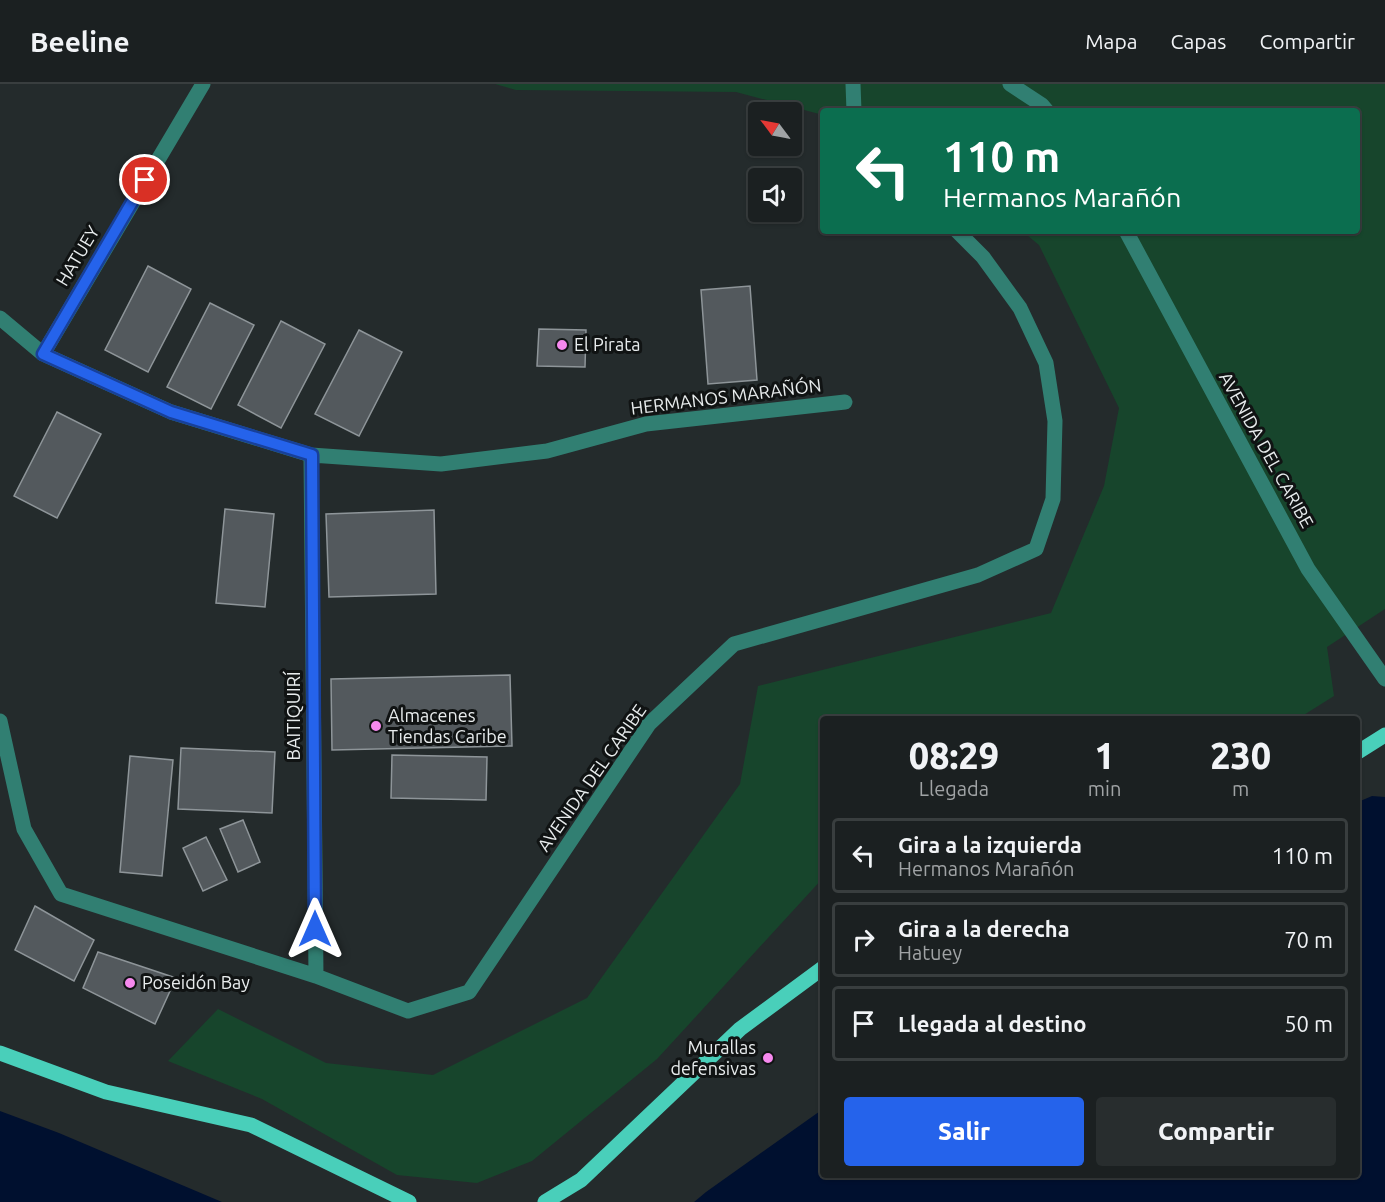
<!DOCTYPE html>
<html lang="es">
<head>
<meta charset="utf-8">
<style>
  :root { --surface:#1b2021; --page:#282d2e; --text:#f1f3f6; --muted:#a0a3a5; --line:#393e3f; --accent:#2563eb }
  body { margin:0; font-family:Ubuntu,sans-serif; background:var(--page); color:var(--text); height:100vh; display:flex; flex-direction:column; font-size:22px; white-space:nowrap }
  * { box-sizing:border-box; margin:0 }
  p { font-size:20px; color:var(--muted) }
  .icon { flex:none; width:33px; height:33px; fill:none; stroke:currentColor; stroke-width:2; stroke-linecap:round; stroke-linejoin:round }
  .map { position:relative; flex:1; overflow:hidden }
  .side { position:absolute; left:820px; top:632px; width:540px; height:462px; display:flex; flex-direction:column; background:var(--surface); border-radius:6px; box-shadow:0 2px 4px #0004,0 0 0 2px var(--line) }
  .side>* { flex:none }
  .banner { position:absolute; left:820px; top:24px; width:540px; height:126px; border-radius:6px; box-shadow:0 2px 4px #0004,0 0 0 2px var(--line); background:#0b6e4f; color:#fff; overflow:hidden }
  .needle { width:39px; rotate:302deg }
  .tools { position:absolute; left:748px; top:18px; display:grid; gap:12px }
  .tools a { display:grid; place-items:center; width:54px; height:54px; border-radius:6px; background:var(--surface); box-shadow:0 2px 4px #0004,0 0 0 2px var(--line); font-size:30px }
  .pin { position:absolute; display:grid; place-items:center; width:51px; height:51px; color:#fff; margin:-26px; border:3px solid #fff; border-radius:50%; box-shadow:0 2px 6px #0007 }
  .me { position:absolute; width:66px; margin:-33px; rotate:0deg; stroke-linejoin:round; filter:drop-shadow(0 0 4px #0008) }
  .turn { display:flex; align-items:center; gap:21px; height:126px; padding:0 24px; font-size:27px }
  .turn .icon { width:78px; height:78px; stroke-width:2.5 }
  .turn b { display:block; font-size:42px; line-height:51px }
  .eta { display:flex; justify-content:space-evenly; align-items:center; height:102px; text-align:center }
  .eta b { font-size:36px; font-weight:800; line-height:42px }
  .button { display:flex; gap:12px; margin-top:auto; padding:12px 24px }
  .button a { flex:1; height:69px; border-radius:6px; background:var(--accent); color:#fff; font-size:24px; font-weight:800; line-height:69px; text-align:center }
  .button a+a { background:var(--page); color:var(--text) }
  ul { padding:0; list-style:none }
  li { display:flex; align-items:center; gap:18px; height:75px; margin:0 12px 9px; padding:0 12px; border:3px solid var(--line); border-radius:6px }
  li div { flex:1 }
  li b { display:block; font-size:22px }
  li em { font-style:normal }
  header { display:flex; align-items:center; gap:36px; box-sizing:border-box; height:84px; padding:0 30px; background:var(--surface); border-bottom:2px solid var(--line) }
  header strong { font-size:28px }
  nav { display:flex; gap:33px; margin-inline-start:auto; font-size:21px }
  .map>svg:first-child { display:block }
  .green { fill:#17452c }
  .water { fill:#00102f }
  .building { fill:#53595d; stroke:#8e9599; stroke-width:1.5 }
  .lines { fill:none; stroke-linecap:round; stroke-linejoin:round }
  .minor { stroke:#317f72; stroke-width:15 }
  .major { stroke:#49cfba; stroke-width:15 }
  .route-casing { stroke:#184099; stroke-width:15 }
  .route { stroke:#2563eb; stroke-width:10 }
  .poi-dot { fill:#f689ee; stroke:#101313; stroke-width:2 }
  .labels { text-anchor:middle; stroke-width:6; stroke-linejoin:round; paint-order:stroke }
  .street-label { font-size:18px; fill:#e8eced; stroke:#101313 }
  .poi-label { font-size:18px; fill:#e8eced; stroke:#101313; text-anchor:start }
</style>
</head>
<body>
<header>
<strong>Beeline</strong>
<nav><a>Mapa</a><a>Capas</a><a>Compartir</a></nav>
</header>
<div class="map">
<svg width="1385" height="1118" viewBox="0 0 1385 1118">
  <rect width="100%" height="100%" fill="#242b2c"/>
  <path class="green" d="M 495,0 L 1385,0 L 1385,525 L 1327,563 L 1334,612 L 1299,634 L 824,634 L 823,794 L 657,975 L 532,1077 L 477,1099 L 397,1091 L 262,1015 L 168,977 L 218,925 L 326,979 L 433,991 L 587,914 L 740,700 L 758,602 L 1051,529 L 1104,402 L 1119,324 L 1039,161 L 1022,147 L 1358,147 L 1358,27 L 824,27 L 823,31 L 736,8 L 516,6 Z"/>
  <path class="water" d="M 1372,712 L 1385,713 L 1385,1118 L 694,1118 L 706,1108 L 823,1025 L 824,1090 L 1358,1090 L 1358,718 Z
    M 0,1027 L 59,1049 L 222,1118 L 0,1118 Z"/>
  <path class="building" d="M 148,182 L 191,205 L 148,288 L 105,266 Z
    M 750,202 L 757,296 L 708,300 L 701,206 Z
    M 210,219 L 254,241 L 211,325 L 167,303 Z
    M 281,237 L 325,260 L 281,344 L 238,321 Z
    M 539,245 L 586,246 L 585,283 L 537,282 Z
    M 359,246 L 402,268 L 359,352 L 315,330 Z
    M 57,328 L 101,350 L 57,434 L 14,412 Z
    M 225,425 L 274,430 L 265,523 L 216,519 Z
    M 434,426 L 436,510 L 329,513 L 326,430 Z
    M 510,591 L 512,662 L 332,666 L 331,595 Z
    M 181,664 L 275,668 L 272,729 L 178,725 Z
    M 392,671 L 487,673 L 486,716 L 391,714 Z
    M 130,672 L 173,676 L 162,792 L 120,788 Z
    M 243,736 L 260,778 L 238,788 L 220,745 Z
    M 206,753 L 227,796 L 203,807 L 183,764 Z
    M 35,822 L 94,856 L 74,897 L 15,866 Z
    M 98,868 L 176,894 L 155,940 L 83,904 Z"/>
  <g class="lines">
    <path class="minor" d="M 853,0 L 854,27
      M 1010,0 L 1042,21 L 1047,27
      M 1126,147 L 1308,485 L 1385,595
      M 0,234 L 43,270 L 171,328 L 311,371 L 441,380 L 547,367 L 646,340 L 845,318
      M 43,270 L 203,0
      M 311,371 L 316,892
      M 0,637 L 24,745 L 61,810 L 316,892 L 408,927 L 469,908 L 649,640 L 734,560 L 978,491 L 1036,465 L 1053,415 L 1055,337 L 1046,279 L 1020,224 L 983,173 L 957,147"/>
    <path class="major" d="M 1358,668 L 1385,651
      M 0,969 L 106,1008 L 251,1041 L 409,1118
      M 545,1118 L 581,1096 L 740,945 L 824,883"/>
  </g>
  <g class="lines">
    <defs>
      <path id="route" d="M 145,96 L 43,270 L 171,328 L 312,371 L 315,845"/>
    </defs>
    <use href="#route" class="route-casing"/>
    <use href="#route" class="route"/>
  </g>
  <g class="poi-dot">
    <circle cx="562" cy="261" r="6"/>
    <circle cx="376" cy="642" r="6"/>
    <circle cx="130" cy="899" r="6"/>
    <circle cx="768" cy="974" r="6"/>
  </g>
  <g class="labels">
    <g class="street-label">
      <text transform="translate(78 172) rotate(-59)" y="6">HATUEY</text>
      <text transform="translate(726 313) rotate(-7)" y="6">HERMANOS MARAÑÓN</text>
      <text transform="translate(1266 366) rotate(61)" y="6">AVENIDA DEL CARIBE</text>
      <text transform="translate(294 632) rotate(-90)" y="6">BAITIQUIRÍ</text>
      <text transform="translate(592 694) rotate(-55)" y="6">AVENIDA DEL CARIBE</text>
    </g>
    <g class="poi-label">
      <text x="574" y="267">El Pirata</text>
      <text x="388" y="638">Almacenes<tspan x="388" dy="21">Tiendas Caribe</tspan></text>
      <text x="142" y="905">Poseidón Bay</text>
      <text x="756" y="970" text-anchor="end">Murallas<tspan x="756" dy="21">defensivas</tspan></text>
    </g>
  </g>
</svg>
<div class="tools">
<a><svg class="needle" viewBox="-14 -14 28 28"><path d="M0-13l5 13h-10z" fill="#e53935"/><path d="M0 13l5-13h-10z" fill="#a0a3a5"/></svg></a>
<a><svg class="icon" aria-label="sound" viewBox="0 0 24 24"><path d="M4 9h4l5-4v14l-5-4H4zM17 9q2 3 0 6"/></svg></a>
</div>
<div class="pin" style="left:145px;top:96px;background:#d93025"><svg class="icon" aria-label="arrive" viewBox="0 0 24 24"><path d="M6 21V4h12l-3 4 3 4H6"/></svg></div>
<svg class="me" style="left:315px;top:845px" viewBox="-20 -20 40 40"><path d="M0-17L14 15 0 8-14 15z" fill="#2563eb" stroke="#fff" stroke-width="4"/></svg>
<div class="banner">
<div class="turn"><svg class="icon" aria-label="left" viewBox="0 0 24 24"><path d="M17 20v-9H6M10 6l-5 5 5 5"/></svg><div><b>110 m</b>Hermanos Marañón</div></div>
</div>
<section class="side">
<div class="eta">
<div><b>08:29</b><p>Llegada</p></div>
<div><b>1</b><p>min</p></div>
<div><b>230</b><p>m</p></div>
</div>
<ul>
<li><svg class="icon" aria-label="left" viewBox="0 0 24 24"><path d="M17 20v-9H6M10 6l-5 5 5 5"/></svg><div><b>Gira a la izquierda</b><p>Hermanos Marañón</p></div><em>110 m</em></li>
<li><svg class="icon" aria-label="right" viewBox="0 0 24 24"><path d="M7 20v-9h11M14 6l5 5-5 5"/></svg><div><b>Gira a la derecha</b><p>Hatuey</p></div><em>70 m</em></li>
<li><svg class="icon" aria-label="arrive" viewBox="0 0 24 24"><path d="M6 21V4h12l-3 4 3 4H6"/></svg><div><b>Llegada al destino</b></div><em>50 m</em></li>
</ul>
<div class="button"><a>Salir</a><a>Compartir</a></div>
</section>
</div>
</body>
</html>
